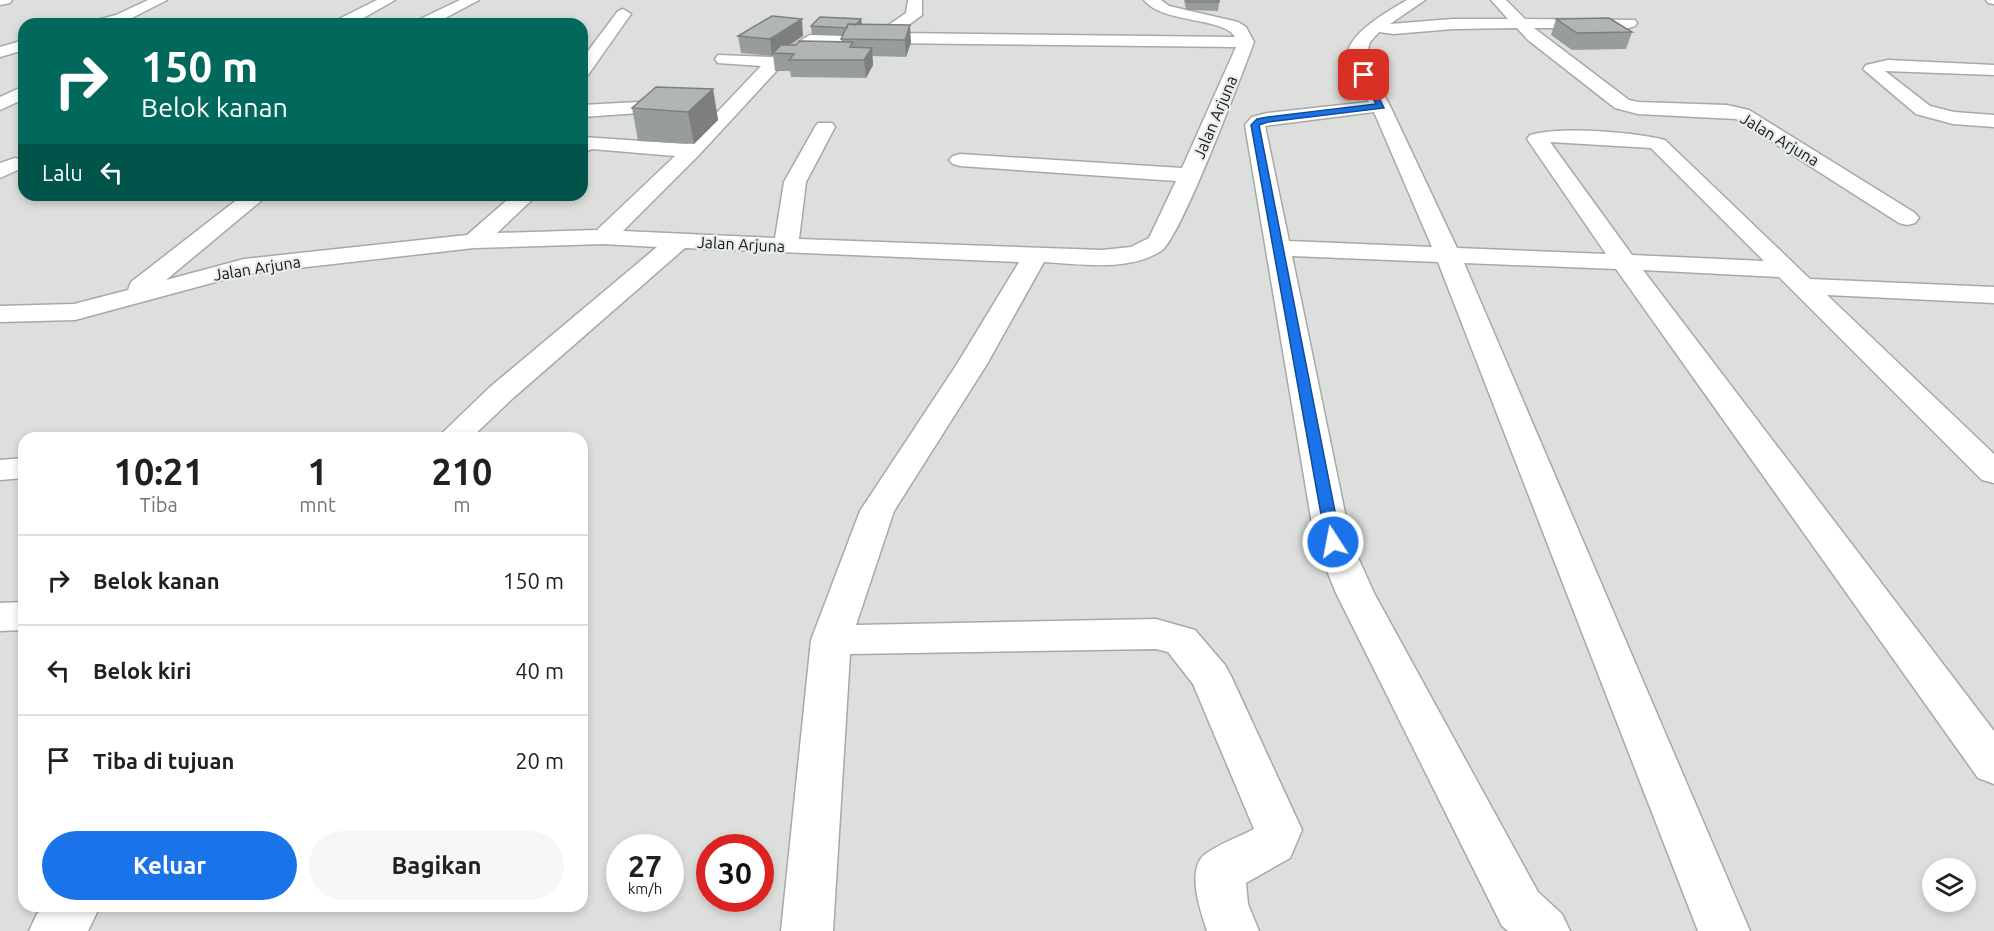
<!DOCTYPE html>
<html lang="id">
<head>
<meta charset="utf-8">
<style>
  :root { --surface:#fff; --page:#f6f6f6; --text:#202124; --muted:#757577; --line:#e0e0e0; --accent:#1a73e8 }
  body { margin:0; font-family:Ubuntu,sans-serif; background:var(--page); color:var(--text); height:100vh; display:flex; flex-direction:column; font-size:22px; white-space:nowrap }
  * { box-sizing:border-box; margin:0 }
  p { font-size:20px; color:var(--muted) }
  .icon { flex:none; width:33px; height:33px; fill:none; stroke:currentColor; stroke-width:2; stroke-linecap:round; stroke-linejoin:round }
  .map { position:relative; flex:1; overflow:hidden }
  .sheet { position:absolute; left:18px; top:432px; width:570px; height:480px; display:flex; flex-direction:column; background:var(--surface); border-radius:18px; box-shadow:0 3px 9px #0003 }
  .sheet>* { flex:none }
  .top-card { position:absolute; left:18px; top:18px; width:570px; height:183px; border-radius:18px; box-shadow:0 3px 9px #0003; background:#00695c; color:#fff; overflow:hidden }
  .buttons { position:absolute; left:1922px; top:858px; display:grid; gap:12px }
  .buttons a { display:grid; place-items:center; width:54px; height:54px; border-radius:50%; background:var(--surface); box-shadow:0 3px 9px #0003; font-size:30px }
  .speed { position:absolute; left:606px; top:834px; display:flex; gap:12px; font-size:30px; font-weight:700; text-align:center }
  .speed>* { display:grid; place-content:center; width:78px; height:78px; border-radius:50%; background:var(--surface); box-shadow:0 3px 9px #0003; line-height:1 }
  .speed small { font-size:15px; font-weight:400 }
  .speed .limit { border:9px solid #d22; background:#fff; color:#111 }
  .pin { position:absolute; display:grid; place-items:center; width:51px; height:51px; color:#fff; margin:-26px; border-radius:12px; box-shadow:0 3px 9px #0006 }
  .me { position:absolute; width:66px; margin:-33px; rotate:349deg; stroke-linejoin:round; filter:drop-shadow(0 0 4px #0008) }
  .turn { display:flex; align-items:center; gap:21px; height:126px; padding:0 24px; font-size:27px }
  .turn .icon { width:78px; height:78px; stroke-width:2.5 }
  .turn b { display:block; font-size:42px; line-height:51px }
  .then { display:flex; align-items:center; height:57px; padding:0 24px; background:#0003; gap:12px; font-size:22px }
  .eta { display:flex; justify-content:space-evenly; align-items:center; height:102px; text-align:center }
  .eta b { font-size:36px; font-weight:700; line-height:42px }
  .button { display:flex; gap:12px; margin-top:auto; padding:12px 24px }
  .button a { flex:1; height:69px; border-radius:36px; background:var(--accent); color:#fff; font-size:24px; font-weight:700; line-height:69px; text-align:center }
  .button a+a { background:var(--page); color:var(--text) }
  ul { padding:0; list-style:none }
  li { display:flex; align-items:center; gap:18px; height:90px; padding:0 24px; border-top:2px solid var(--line) }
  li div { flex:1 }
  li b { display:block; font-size:22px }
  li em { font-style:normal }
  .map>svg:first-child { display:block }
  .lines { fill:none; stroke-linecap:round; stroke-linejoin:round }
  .minor-casing { stroke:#a6a9a6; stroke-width:3 }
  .minor { fill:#fff; fill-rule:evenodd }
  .wall { fill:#989d9b }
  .shaded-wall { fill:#7c7f7e }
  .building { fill:#b1b6b4; stroke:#7c7f7e; stroke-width:1.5 }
  .route { fill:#1a73e8; stroke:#114b97; stroke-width:1.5 }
  .labels { text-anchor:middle; stroke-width:4.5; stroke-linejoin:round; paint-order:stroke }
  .far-street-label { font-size:16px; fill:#141514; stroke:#e9ede9 }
</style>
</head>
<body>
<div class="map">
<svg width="1994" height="931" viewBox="0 0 1994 931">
  <rect width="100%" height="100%" fill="#dcdfdc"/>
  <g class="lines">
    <defs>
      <path id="minor" d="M 0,0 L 12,0 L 10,3 L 0,5 Z
        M 148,0 L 167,0 L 126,21 L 117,24 L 91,24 L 93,21 L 116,15 Z
        M 377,0 L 395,0 L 353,24 L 333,24 L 335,21 Z
        M 460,0 L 479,0 L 434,24 L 414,24 L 416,21 Z
        M 908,0 L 922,0 L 922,15 L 898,33 L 1235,37 C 1225,17 1163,24 1144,0 L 1161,0 L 1169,6 L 1238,22 L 1246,27 L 1254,42 C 1242,74 1180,240 1161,251 C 1128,272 1081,264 1044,262 L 987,364 L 894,511 L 856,625 L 1156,619 L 1195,630 L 1225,665 L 1231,676 L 1302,830 L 1290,858 L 1246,883 L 1248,904 L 1259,931 L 1207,931 C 1201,913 1186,871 1204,855 C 1218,844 1239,837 1254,829 L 1193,684 L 1168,652 L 1156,649 L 850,654 L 833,931 L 781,931 L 811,640 L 860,511 L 957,364 L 1019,262 L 685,248 L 512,399 L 471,438 L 437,438 L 490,387 L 657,247 L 603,244 L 474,248 L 245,274 L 75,320 L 0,322 L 0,306 L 74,304 L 128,290 L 131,282 L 243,195 L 268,195 L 166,280 L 244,259 L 467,235 L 513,195 L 537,195 L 497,233 L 597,230 L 675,156 L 592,149 L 582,153 L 582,137 L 687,144 L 761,66 L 718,63 L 715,59 L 718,55 L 772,57 L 810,35 L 877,33 L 906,13 ZM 881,43 L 1236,47 L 1182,168 L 960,154 L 953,156 L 949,160 L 953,164 L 960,166 L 1176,181 L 1149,238 L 1131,247 L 1102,250 L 799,239 L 806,182 L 835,127 L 832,123 L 818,123 L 815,127 L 784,182 L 775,238 L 623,231 L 699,155 L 781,66 L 814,45 Z
        M 1407,0 L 1425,0 L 1390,24 L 1453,19 L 1508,19 L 1491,0 L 1506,0 L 1525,19 L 1635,20 L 1637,23 L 1635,26 L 1629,28 L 1534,28 L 1629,100 L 1638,102 L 1727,105 L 1749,110 L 1915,213 L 1919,218 L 1915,223 L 1907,225 L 1899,223 L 1736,119 L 1638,114 L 1615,108 L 1528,40 L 1517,28 L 1453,29 L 1394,34 L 1379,32 L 1370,42 L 1365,59 L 1390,106 L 1457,248 L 1606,254 L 1527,139 L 1530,135 C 1561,126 1633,132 1665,140 L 1810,279 L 1994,287 L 1994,303 L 1827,295 L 1994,454 L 1994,483 L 1982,480 L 1779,277 L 1643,270 L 1994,731 L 1994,784 L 1978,778 L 1616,269 L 1464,263 L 1750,931 L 1698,931 L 1438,262 L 1292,256 L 1351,542 L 1374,593 L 1538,892 L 1562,914 L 1570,931 L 1508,931 L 1502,926 L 1336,593 L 1315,542 L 1245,125 L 1252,117 L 1267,113 L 1369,102 C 1363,89 1351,74 1348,60 C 1342,36 1390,10 1407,0 ZM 1374,112 L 1432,247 L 1289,241 L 1265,126 ZM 1550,142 L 1651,148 L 1764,261 L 1632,255 Z
        M 1986,0 L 1994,0 L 1994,4 L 1988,3 Z
        M 623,9 L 631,14 L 588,75 L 582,76 L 582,59 L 618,11 Z
        M 24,40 L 24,50 L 0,57 L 0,47 Z
        M 1888,60 L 1994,65 L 1994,75 L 1885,71 L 1930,106 L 1954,112 L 1994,115 L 1994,127 L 1953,124 L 1916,114 L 1863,69 L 1866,65 Z
        M 24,86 L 24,99 L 0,110 L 0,97 Z
        M 676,100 L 683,102 L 685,106 L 683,110 L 582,117 L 582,105 Z
        M 15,158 L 22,160 L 22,168 L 0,178 L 0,163 Z
        M 24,458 L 24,478 L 0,480 L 0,460 Z
        M 24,602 L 24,630 L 0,631 L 0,603 Z
        M 45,906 L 100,906 L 88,931 L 29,931 L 37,914 Z"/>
    </defs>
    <use href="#minor" class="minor-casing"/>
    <use href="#minor" class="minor"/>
  </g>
  <path class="wall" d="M 1184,0 L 1219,0 L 1219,2 L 1218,11 L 1186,10 Z
    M 861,19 L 862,25 L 911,42 L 906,57 L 872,56 L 873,65 L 866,78 L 791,77 L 790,71 L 775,71 L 773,55 L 772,56 L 741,53 L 738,36 L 803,36 L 789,45 L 842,42 L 841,39 L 843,36 L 812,35 L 811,26 Z
    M 1556,19 L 1632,32 L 1626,49 L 1572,50 L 1551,35 Z
    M 713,89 L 718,120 L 694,144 L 638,141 L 632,108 Z"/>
  <path class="shaded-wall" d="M 802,19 L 803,36 L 776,53 L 773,53 L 773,55 L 772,56 L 770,39 Z
    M 861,19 L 862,27 L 853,28 Z
    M 910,25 L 911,42 L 906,57 L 905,40 Z
    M 872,48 L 873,65 L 866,78 L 864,60 Z
    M 713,89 L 718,120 L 694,144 L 688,112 Z"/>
  <path class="building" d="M 1187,0 L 1219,0 L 1219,2 L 1187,2 Z
    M 772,16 L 802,19 L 770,39 L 738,36 Z
    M 820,17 L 861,19 L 856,25 L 848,24 L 847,28 L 811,26 Z
    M 1609,18 L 1632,32 L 1577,33 L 1556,19 Z
    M 848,24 L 910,25 L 905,40 L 841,39 Z
    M 800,41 L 853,42 L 850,47 L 872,48 L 864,60 L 789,60 L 794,54 L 773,53 L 781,45 L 796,45 Z
    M 656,87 L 713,89 L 688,112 L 632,108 Z"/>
  <path class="route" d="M 1364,72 L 1368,75 L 1384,108 L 1268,122 L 1259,125 L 1341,542 L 1333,547 L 1326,542 L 1251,125 L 1257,119 L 1268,117 L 1376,104 L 1360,75 Z"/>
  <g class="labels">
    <g class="far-street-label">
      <text transform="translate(1215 117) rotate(-67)" y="6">Jalan Arjuna</text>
      <text transform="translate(1780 139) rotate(31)" y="6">Jalan Arjuna</text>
      <text transform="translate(741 244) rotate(3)" y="6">Jalan Arjuna</text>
      <text transform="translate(257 268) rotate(-9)" y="6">Jalan Arjuna</text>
    </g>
  </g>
</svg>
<div class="buttons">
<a><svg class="icon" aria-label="layers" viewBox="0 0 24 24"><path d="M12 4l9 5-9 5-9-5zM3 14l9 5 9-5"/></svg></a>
</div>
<div class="speed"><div>27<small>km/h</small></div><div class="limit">30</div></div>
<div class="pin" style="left:1364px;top:75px;background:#d93025"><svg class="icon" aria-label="arrive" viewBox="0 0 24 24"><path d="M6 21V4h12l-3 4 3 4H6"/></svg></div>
<svg class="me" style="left:1333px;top:542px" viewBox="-20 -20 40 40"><circle r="17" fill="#1a73e8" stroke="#fff" stroke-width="3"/><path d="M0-11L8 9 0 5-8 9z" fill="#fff"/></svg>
<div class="top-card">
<div class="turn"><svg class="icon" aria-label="right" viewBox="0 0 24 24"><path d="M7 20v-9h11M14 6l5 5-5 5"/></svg><div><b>150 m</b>Belok kanan</div></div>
<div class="then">Lalu<svg class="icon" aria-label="left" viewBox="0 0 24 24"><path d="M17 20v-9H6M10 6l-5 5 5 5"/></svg></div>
</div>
<section class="sheet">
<div class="eta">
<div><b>10:21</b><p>Tiba</p></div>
<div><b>1</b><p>mnt</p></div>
<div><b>210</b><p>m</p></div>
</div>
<ul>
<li><svg class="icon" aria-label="right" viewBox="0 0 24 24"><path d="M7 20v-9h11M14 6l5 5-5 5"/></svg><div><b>Belok kanan</b></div><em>150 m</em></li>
<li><svg class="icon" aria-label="left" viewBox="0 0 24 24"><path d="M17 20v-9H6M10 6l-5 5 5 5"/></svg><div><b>Belok kiri</b></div><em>40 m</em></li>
<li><svg class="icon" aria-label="arrive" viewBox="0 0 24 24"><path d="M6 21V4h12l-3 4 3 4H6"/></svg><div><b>Tiba di tujuan</b></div><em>20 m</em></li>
</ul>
<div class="button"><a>Keluar</a><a>Bagikan</a></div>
</section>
</div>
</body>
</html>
